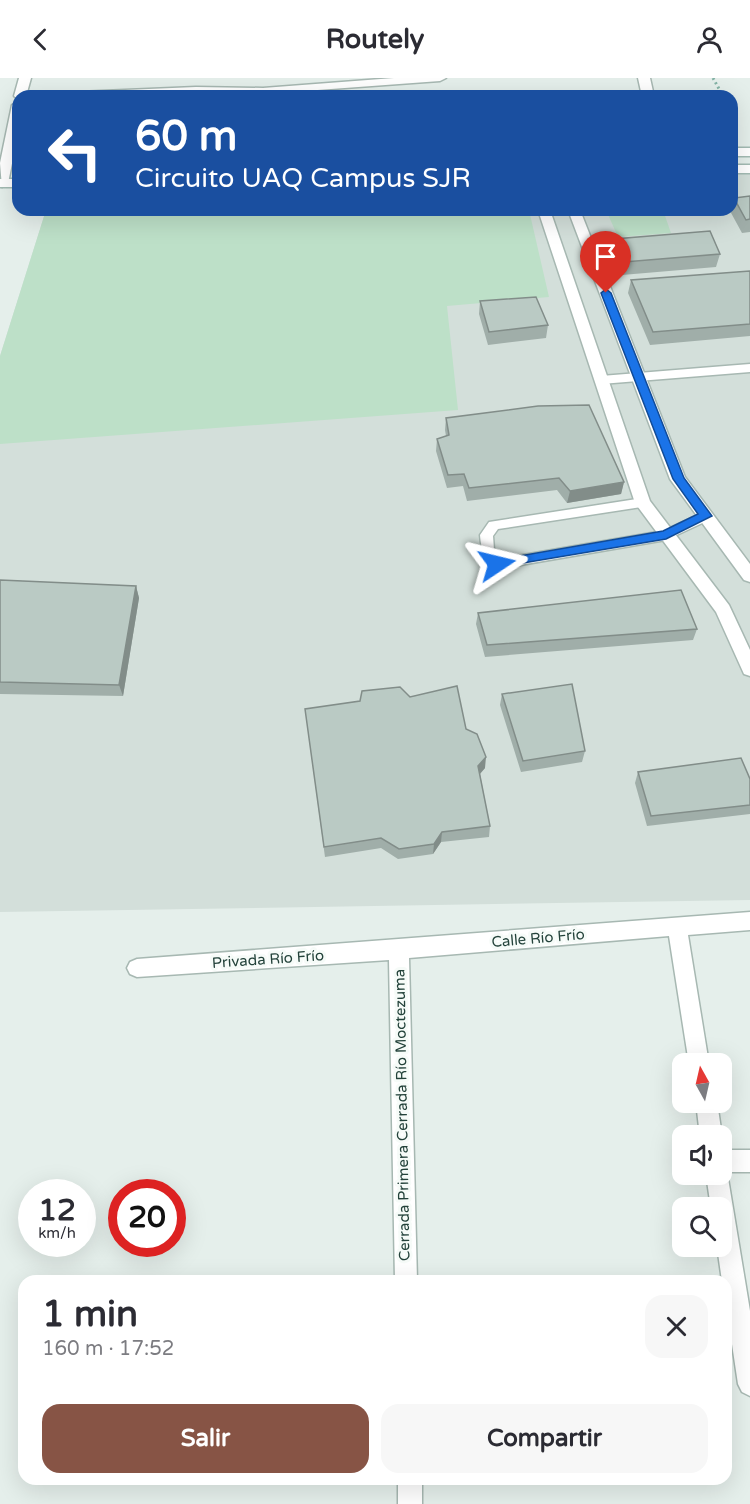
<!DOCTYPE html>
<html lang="es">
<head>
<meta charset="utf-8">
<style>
  :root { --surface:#fff; --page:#f7f7f7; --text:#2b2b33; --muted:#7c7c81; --accent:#875445 }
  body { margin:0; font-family:"Varela Round",sans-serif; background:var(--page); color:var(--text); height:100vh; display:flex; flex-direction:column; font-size:22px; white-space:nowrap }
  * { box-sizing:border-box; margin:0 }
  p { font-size:20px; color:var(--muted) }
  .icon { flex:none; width:33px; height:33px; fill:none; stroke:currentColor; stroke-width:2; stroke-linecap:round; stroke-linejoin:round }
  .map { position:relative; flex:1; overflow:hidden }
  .details { position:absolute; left:18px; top:1197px; width:714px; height:210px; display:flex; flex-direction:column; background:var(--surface); border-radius:18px; box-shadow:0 6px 24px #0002 }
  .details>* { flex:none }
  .hud { position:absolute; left:12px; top:12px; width:726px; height:126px; border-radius:18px; box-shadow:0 6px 24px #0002; background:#1a4fa0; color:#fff; overflow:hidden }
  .needle { width:39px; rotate:352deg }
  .tools { position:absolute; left:672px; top:975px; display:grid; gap:12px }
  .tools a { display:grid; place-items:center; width:60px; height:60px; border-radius:12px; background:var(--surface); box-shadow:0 6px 24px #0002; font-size:30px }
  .speed { position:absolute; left:18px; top:1101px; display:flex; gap:12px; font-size:30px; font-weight:700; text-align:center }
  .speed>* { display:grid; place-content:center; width:78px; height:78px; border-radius:50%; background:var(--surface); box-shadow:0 6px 24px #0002; line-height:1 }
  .speed small { font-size:15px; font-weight:400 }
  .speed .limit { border:9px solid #d22; background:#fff; color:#111 }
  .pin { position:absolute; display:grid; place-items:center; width:51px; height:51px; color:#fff; margin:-62px -26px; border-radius:50% 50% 50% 0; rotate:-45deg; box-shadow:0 0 6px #0007 }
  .pin .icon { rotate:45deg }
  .me { position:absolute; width:66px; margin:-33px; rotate:80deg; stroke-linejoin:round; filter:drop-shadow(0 0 4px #0008) }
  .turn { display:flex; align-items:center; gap:21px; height:126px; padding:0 24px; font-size:27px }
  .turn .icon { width:78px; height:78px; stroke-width:2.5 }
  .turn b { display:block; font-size:42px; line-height:51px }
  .round { display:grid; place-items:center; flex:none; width:63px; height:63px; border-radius:18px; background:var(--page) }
  .headline { display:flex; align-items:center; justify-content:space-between; height:102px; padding:0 24px }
  h1 { font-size:36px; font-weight:700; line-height:45px }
  .cta { display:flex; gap:12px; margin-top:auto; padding:12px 24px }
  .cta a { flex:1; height:69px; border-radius:18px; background:var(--accent); color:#fff; font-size:24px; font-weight:700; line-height:69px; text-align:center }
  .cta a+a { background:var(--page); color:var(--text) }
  header { display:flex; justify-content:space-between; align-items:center; height:78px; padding:0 24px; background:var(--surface); font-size:27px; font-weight:700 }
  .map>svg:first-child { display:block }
  .built { fill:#d3dfda }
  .green { fill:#bde0c8 }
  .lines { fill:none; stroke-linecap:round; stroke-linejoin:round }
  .lane-casing { stroke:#a7b8b2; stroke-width:3 }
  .street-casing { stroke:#a7b8b2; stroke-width:3 }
  .secondary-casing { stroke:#a3bbb3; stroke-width:3 }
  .path { stroke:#84b3a6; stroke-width:3; stroke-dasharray:2 3; stroke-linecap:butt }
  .lane { fill:#fff; fill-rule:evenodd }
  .street { fill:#fff; fill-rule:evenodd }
  .secondary { fill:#fff; fill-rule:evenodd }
  .wall { fill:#a0aea9 }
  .shaded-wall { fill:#828d89 }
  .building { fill:#bacac4; stroke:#828d89; stroke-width:1.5 }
  .route { fill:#1a73e8; stroke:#114b97; stroke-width:1.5 }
  .labels { text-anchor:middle; stroke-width:6; stroke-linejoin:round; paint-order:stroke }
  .street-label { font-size:15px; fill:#23423a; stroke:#f6fbf8 }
</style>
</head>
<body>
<header><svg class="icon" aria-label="back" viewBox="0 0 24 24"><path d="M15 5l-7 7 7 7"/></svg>Routely<svg class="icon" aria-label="person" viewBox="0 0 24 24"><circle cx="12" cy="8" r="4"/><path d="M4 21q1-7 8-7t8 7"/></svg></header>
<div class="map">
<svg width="750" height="1426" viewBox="0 0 750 1426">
  <rect width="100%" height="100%" fill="#e5efeb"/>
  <path class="built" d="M 750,94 L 750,822 L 0,834 L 0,278 L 46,132 L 732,132 L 732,95 Z"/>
  <path class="green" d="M 46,132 L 529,132 L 549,219 L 447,228 L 458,332 L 0,366 L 0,278 Z
    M 606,132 L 663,132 L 671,155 L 618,159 Z"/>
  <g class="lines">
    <defs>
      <path id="lane" d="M 750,286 L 750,294 L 601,306 L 595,302 L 601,298 Z
        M 643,420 L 649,425 L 648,428 L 498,451 L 493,458 L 494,472 L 500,481 L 663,453 L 706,433 L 712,438 L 711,441 L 666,462 L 497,491 C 484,486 481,469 480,457 L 489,444 Z"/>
      <path id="street" d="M 19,0 L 31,0 L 26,18 L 18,18 L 18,21 L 14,18 Z
        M 394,0 L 446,0 L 440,3 L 263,16 L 48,18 L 54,15 L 196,9 L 263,10 Z
        M 638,0 L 650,0 L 654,18 L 642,18 Z
        M 18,24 L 18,56 L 8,105 L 2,109 L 0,85 L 12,27 Z
        M 538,132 L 550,132 L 650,423 L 729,527 L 750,572 L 750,598 L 744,596 L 716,534 L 635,425 Z
        M 568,132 L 580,132 L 685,399 L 750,486 L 750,504 L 744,502 L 670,401 Z
        M 750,834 L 750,852 L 688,857 L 709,986 L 689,986 L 669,858 L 409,880 L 417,1203 L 395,1203 L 389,882 L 137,899 L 130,896 L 127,890 L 130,884 L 137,881 Z
        M 696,1024 L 717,1024 L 722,1058 L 700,1058 Z
        M 722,1072 L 750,1072 L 750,1094 L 727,1094 L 750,1233 L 750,1318 L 742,1314 L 738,1306 L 726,1226 L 726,1203 L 722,1203 L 717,1168 L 722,1168 L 722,1130 L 711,1130 L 706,1096 L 722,1096 Z
        M 398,1401 L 422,1401 L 422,1426 L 398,1426 Z"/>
      <path id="secondary" d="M 732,70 L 750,70 L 750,78 L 732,78 Z
        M 732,87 L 750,87 L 750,95 L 732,95 Z
        M 0,101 L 18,101 L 18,109 L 0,109 Z"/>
    </defs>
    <use href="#lane" class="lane-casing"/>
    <use href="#street" class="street-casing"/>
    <use href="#secondary" class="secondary-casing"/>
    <path class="path" d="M 713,0 L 723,18"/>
    <use href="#lane" class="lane"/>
    <use href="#street" class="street"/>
    <use href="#secondary" class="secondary"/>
  </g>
  <path class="wall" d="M 750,118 L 750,154 L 742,155 L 730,133 L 732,132 L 732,126 L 734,120 Z
    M 614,161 L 720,176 L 716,189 L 622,197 L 612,173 Z
    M 750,193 L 750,258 L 650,267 L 628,215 L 631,202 Z
    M 480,223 L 548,247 L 546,260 L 488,267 L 479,236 Z
    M 446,340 L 624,404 L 621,416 L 567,425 L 557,412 L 467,423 L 463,408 L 447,410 L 436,373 L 437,361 L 446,358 L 445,352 Z
    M 0,502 L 136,508 L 139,520 L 123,618 L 0,616 Z
    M 478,535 L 697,551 L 693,562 L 485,579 L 476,546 Z
    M 502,616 L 585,673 L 582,684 L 521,694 L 500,627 Z
    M 410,619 L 466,651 L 485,690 L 480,696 L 490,748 L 489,759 L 441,764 L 433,776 L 398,781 L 381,770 L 325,779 L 305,631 L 360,623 Z
    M 638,694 L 750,701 L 750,736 L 647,748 L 635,705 Z"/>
  <path class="shaded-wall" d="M 624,404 L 621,416 L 567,425 L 570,413 Z
    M 136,508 L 139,520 L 123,618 L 119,607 Z
    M 486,679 L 485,690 L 477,699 L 478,688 Z
    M 442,754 L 441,764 L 433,776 L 434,766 Z"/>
  <path class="building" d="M 750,118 L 750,141 L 746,142 L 734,120 Z
    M 710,153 L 720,176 L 624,184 L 614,161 Z
    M 750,193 L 750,246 L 653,254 L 631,202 Z
    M 536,219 L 548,247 L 489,254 L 480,223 Z
    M 589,327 L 624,404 L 570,413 L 559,400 L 469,410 L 464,396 L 448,397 L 437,361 L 449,357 L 446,340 L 538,328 Z
    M 0,502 L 136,508 L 119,607 L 0,604 Z
    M 681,512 L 697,551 L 487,567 L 478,535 Z
    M 572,606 L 585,673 L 523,683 L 502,616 Z
    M 457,608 L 466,651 L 477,656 L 486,679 L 478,688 L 490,748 L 442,754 L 434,766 L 399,771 L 381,760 L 324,769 L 305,631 L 360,623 L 362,613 L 400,609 L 410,619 Z
    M 741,680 L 750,701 L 750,727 L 651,738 L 638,694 Z"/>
  <path class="route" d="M 606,211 L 611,215 L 684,400 L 712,438 L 666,461 L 493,490 L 491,486 L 497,482 L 663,453 L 698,436 L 673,401 L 601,215 Z"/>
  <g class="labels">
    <g class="street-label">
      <text transform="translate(538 860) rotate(-5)" y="5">Calle Río Frío</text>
      <text transform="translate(268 881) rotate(-4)" y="5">Privada Río Frío</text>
      <text transform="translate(402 1037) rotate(-91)" y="5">Cerrada Primera Cerrada Río Moctezuma</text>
    </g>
  </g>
</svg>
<div class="tools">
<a><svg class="needle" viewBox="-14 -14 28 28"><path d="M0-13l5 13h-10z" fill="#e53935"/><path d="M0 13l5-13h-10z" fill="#7c7c81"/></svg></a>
<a><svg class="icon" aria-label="sound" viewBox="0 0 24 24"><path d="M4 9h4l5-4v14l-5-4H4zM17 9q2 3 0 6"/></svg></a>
<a><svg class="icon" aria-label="search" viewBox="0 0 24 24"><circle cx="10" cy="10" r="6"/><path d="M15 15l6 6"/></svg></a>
</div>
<div class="speed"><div>12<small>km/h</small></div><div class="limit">20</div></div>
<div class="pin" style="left:606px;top:215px;background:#d93025"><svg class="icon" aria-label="arrive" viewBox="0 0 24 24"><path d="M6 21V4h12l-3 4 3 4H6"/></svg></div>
<svg class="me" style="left:497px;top:486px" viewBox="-20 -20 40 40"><path d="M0-17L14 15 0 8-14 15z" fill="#1a73e8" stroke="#fff" stroke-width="4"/></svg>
<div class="hud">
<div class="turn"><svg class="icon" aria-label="left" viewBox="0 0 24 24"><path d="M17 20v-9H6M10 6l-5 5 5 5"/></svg><div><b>60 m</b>Circuito UAQ Campus SJR</div></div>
</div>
<section class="details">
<div class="headline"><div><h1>1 min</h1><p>160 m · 17:52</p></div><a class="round"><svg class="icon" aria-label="close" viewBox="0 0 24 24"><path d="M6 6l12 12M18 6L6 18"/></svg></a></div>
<div class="cta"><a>Salir</a><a>Compartir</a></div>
</section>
</div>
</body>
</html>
